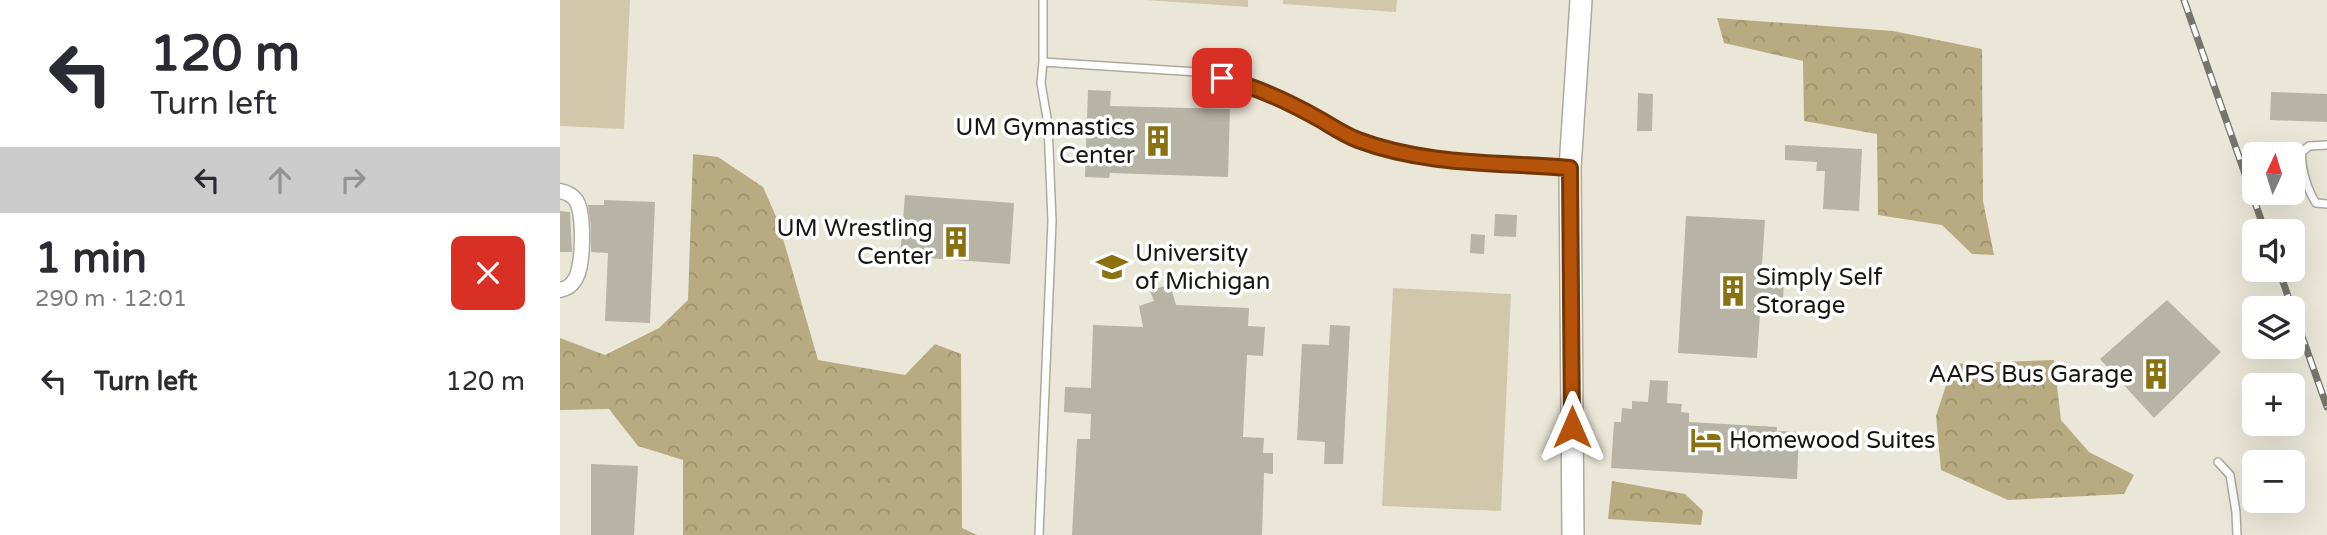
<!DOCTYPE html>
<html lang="en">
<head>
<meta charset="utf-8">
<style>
  :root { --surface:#fff; --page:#f7f7f7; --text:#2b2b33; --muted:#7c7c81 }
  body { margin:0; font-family:"Varela Round",sans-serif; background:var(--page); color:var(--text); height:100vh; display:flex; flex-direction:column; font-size:26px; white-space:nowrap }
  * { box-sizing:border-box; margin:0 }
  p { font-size:23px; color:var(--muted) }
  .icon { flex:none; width:38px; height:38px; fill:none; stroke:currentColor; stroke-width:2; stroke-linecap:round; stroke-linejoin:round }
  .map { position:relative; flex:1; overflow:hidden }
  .sheet { display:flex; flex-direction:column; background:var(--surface); width:560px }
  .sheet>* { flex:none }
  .guide { background:#fff; color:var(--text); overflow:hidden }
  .needle { width:46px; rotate:4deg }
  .tools { position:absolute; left:1682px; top:142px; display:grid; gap:14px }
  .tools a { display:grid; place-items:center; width:63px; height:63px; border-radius:10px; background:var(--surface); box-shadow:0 7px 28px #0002; font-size:35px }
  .pin { position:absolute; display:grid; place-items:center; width:60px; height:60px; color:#fff; margin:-30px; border-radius:14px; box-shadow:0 4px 10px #0006 }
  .me { position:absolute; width:77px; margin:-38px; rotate:0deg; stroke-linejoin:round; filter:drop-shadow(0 0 5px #0008) }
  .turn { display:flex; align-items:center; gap:24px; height:147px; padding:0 35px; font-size:32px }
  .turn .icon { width:91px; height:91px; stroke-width:2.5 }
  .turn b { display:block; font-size:49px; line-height:60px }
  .lanes { display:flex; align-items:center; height:66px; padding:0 35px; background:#0003; justify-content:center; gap:35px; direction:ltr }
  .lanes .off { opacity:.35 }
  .round { display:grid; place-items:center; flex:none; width:74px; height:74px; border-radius:10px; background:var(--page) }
  .overview { display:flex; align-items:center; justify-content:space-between; height:119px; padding:0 35px }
  h1 { font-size:42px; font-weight:700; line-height:52px }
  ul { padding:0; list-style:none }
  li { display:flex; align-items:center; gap:21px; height:98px; padding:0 35px }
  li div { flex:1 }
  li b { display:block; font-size:26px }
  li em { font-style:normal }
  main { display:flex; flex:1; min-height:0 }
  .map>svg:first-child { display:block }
  .forest { fill:url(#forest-crowns) }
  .green { fill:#d1c8ab }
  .building { fill:#b7b3a5 }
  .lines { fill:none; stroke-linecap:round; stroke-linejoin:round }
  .service-casing { stroke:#ada99b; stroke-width:10 }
  .minor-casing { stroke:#ada99b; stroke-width:17 }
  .secondary-casing { stroke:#ada99b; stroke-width:24 }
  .service { stroke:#fff; stroke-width:7 }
  .minor { stroke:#fff; stroke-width:14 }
  .secondary { stroke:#fff; stroke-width:21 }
  .rail-casing { stroke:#77746b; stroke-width:7 }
  .rail { stroke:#fff; stroke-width:4.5; stroke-dasharray:13; stroke-linecap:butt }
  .route-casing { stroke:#753606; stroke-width:18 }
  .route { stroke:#b45309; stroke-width:12 }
  .labels { text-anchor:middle; stroke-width:7; stroke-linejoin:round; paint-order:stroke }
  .poi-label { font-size:24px; fill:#181712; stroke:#fff; text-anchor:end }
</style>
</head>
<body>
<main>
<section class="sheet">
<div class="guide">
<div class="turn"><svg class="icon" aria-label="left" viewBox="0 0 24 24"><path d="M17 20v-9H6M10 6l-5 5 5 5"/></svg><div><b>120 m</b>Turn left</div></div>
<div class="lanes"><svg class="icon" aria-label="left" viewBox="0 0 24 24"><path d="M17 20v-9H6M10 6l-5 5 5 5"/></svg><svg class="icon off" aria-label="ahead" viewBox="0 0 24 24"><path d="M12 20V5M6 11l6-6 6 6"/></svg><svg class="icon off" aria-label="right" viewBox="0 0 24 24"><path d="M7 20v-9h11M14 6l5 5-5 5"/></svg></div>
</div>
<div class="overview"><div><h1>1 min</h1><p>290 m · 12:01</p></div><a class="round" style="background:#d93025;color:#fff"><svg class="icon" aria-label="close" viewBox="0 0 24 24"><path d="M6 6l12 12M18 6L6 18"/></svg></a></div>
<ul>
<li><svg class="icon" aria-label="left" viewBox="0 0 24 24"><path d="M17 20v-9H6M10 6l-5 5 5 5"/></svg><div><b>Turn left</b></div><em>120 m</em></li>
</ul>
</section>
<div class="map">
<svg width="1767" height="535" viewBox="0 0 1767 535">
  <defs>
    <pattern id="forest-crowns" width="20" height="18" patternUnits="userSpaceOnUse" patternTransform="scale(1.75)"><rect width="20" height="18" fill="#b9ab81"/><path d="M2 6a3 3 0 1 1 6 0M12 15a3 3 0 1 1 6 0" fill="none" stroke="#9e926e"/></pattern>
  </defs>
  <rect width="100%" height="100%" fill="#ebe7d8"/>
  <path class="forest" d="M 1157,18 L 1333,31 L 1422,49 L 1423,201 L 1434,255 L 1412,254 L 1382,225 L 1318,215 L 1317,134 L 1244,121 L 1243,61 L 1164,43 Z
    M 133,154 L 158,157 L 203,187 L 218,221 L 258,360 L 345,375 L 375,344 L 401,354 L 402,528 L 417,535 L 123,535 L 123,460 L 78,446 L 49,409 L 0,410 L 0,338 L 45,355 L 99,328 L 128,300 Z
    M 1494,360 L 1501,420 L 1529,452 L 1574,475 L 1564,494 L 1448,500 L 1381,470 L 1376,416 L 1393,364 Z
    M 1052,481 L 1125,494 L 1143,511 L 1141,525 L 1048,519 Z"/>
  <path class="green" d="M 0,0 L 70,0 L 64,129 L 0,126 Z
    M 586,0 L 688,0 L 688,7 Z
    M 723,0 L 837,0 L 836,12 L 723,4 Z
    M 833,288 L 951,294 L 941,511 L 822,506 Z"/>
  <path class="building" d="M 528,90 L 551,91 L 550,106 L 670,109 L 668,177 L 550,173 L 549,178 L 525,177 Z
    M 1711,92 L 1767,94 L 1767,122 L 1710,120 Z
    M 1078,93 L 1093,94 L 1092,131 L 1077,131 Z
    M 1225,145 L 1302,149 L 1299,211 L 1263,209 L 1265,171 L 1256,171 L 1257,162 L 1225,160 Z
    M 345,195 L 454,203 L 450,264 L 340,256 Z
    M 44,200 L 95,202 L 90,323 L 45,321 L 48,253 L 31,252 L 31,226 L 28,205 L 44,205 Z
    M 0,211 L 10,212 L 12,252 L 0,252 Z
    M 935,214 L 957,215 L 956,237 L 934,236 Z
    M 1126,216 L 1205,220 L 1201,281 L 1224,282 L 1223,300 L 1201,299 L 1197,358 L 1118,353 Z
    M 911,234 L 925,235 L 924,254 L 910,253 Z
    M 610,284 L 616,305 L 689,308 L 688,326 L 705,327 L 703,356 L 687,355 L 683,437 L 704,438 L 703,453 L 713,453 L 713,474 L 704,473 L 702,535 L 512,535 L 517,439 L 530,439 L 531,414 L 504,412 L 505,387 L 531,388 L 533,325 L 583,327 L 579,306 L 594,301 L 590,291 Z
    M 1607,300 L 1661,352 L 1594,418 L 1540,359 Z
    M 770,325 L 790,326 L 783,464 L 764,464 L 765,442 L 737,440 L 742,344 L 769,345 Z
    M 1090,380 L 1108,381 L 1107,403 L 1122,404 L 1121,412 L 1129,413 L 1129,422 L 1217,427 L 1217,431 L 1239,432 L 1237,479 L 1051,468 L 1054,422 L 1061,422 L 1062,408 L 1072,409 L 1072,401 L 1088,402 Z
    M 31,464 L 78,466 L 74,535 L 31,535 Z"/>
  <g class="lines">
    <defs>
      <path id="service" d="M 483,62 L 483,0
        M 1767,145 L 1749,146 L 1742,152 C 1740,167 1748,191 1756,203 L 1767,204
        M 1658,462 L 1670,475 L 1676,512 L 1677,535
        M 479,535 L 492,221 L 488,124 L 481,83 L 483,62 L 637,72 L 688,84 L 732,104 L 797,140 L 834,151 L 889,162 L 1006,167"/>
      <path id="minor" d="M 0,191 C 5,192 11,194 15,199 C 25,210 24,269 14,281 C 11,286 5,289 0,290"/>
      <path id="secondary" d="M 1013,535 L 1010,168 L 1021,0"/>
    </defs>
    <use href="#service" class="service-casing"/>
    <use href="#minor" class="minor-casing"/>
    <use href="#secondary" class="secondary-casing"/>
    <use href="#service" class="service"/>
    <use href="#minor" class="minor"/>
    <use href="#secondary" class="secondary"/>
    <defs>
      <path id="rail" d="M 1624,0 L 1705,231
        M 1719,270 L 1732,308
        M 1732,308 L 1767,407"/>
    </defs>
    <use href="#rail" class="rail-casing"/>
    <use href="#rail" class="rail"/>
  </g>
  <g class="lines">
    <defs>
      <path id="route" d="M 662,78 C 698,87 729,102 761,120 C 773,127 785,135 798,140 C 867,166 939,162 1010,168 L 1012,427"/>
    </defs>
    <use href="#route" class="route-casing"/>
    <use href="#route" class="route"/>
  </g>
  <defs>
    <symbol id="building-bare" viewBox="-9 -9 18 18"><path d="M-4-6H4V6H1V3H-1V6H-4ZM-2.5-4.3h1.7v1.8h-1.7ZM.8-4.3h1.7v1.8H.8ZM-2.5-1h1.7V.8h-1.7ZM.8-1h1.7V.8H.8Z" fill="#8a7112" stroke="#fff" stroke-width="2.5" paint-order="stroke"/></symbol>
    <symbol id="university-bare" viewBox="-9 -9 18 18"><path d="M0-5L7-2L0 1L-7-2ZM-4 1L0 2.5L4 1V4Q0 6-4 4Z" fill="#8a7112" stroke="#fff" stroke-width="2.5" paint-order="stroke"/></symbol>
    <symbol id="hotel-bare" viewBox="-9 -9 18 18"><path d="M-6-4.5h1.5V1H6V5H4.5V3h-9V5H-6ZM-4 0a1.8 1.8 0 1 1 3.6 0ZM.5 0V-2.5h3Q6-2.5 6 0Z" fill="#8a7112" stroke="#fff" stroke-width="2.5" paint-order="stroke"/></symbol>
  </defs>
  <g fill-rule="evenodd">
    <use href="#building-bare" x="576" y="119" width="44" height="44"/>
    <use href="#building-bare" x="374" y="220" width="44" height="44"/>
    <use href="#university-bare" x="530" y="245" width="44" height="44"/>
    <use href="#building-bare" x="1151" y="269" width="44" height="44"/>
    <use href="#building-bare" x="1574" y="352" width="44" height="44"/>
    <use href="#hotel-bare" x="1124" y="418" width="44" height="44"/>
  </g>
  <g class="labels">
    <g class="poi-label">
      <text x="575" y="135">UM Gymnastics<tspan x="575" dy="28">Center</tspan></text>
      <text x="373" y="236">UM Wrestling<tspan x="373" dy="28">Center</tspan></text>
      <text x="575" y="261" text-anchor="start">University<tspan x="575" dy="28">of Michigan</tspan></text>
      <text x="1196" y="285" text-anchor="start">Simply Self<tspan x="1196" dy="28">Storage</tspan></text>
      <text x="1573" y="382">AAPS Bus Garage</text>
      <text x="1169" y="448" text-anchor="start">Homewood Suites</text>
    </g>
  </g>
</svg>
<div class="tools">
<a><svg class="needle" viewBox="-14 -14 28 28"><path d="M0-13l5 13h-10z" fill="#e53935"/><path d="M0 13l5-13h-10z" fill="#7c7c81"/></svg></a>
<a><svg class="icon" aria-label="sound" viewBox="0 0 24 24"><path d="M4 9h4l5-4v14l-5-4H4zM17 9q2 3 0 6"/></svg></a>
<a><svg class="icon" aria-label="layers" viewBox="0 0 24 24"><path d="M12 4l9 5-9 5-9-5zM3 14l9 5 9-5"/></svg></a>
<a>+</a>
<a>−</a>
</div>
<div class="pin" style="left:662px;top:78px;background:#d93025"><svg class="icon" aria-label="arrive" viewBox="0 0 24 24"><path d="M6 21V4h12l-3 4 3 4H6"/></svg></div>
<svg class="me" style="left:1012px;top:427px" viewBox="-20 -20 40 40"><path d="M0-17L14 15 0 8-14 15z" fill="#b45309" stroke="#fff" stroke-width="4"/></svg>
</div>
</main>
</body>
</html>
